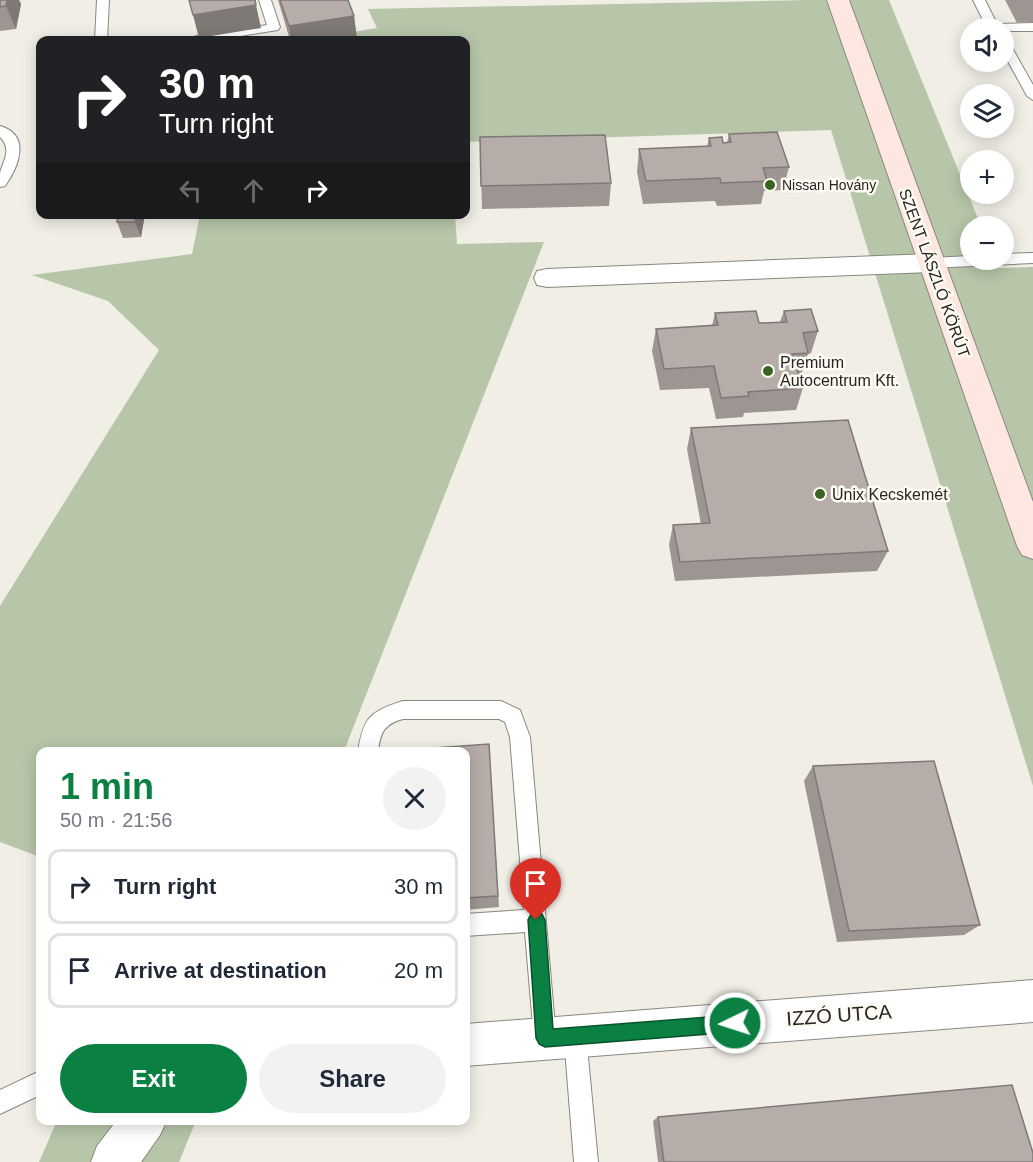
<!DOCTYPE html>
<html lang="en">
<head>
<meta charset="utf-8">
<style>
  :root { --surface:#fff; --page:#f2f2f3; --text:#1f2937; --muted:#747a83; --line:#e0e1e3; --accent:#0b8043 }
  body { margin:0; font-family:Arial,sans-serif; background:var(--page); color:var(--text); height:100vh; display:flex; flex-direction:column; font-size:22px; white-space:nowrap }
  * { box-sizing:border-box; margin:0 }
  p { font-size:20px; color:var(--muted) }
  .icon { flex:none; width:33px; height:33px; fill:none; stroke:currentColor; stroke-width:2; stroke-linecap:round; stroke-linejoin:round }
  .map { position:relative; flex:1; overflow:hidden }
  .sheet { position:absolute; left:36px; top:747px; width:434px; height:378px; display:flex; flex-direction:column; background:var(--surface); border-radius:12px; box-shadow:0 3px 15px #0003 }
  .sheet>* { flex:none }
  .top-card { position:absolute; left:36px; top:36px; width:434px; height:183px; border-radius:12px; box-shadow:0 3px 15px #0003; background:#202124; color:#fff; overflow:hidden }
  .fabs { position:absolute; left:960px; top:18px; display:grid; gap:12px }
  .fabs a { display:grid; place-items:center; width:54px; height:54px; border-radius:50%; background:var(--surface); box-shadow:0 3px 15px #0003; font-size:30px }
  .pin { position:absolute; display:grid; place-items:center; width:51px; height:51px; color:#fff; margin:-62px -26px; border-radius:50% 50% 50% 0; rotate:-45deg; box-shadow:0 0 6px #0007 }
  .pin .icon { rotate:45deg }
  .me { position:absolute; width:66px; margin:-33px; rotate:266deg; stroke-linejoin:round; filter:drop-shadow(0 0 4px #0008) }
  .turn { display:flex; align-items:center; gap:21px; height:126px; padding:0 24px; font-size:27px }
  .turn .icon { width:78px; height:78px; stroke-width:2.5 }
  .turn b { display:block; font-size:42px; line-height:51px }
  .lanes { display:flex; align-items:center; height:57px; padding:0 24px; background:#0003; justify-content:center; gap:30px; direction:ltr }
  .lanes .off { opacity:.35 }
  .round { display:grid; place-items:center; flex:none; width:63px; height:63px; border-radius:32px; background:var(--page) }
  .overview { display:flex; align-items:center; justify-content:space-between; height:102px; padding:0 24px }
  h1 { font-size:36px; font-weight:600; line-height:45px; color:var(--accent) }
  .cta { display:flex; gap:12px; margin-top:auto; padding:12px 24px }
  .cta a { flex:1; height:69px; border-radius:36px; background:var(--accent); color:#fff; font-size:24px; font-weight:600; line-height:69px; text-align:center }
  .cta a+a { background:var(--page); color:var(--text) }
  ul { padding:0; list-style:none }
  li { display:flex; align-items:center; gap:18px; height:75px; margin:0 12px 9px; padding:0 12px; border:3px solid var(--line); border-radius:12px }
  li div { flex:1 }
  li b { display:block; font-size:22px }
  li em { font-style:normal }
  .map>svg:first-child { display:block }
  .green { fill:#b7c6a9 }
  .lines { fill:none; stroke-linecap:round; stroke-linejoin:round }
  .lane-casing { stroke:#89877f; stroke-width:2 }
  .street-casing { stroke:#89877f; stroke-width:2 }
  .secondary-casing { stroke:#89877f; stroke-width:2 }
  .lane { fill:#fff; fill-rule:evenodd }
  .street { fill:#fff; fill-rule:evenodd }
  .secondary { fill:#fde7e0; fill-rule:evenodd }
  .wall { fill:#9d9591 }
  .shaded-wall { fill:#7f7976 }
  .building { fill:#b6ada9; stroke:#7f7976; stroke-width:1.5 }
  .route { fill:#0b8043; stroke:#07532c; stroke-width:1.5 }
  .poi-dot { fill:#396321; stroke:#fefbf3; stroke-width:2 }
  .labels { text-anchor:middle; stroke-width:5; stroke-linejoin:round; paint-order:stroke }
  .far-poi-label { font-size:14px; fill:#262522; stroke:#fefbf3; text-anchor:start }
  .street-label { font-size:16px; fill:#262522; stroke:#fefbf3 }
  .poi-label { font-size:16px; fill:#262522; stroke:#fefbf3; text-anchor:start }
  .near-street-label { font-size:20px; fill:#262522; stroke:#fefbf3 }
</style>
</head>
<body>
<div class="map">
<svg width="1033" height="1162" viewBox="0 0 1033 1162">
  <rect width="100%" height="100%" fill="#f0eee5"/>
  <path class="green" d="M 808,0 L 889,0 L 981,226 L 970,226 L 970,260 L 995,260 L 999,268 L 1033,267 L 1033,786 L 831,130 L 465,142 L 465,40 L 307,40 L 377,28 L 368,9 Z
    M 200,215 L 455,215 L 457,244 L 544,242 L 344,751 L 40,752 L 40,857 L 0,842 L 0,606 L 159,350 L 108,301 L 32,275 L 192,254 Z
    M 57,1121 L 196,1121 L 179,1162 L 39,1162 Z"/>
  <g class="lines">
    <defs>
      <path id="lane" d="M 97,0 L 109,0 L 107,40 L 95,40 Z
        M 259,0 L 271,0 L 280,27 L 278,30 L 215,40 L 190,40 L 196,36 L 267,25 Z
        M 973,0 L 985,0 L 997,24 L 1033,23 L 1033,31 L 1004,31 L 1004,28 L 987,28 Z
        M 1004,44 L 1010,44 L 1033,85 L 1033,100 L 1027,96 L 1004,54 Z
        M 0,126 C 32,135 18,168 5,186 L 0,187 C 0,183 0,177 0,173 C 4,159 12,149 0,137 Z
        M 1033,253 L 1033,263 L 931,268 L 924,263 L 931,258 L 970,256 L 970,260 L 1004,260 L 1004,254 Z
        M 403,701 L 501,701 L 520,710 L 530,737 L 556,1038 L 553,1046 L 545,1049 L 537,1046 L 534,1038 L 525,932 L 465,936 L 465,914 L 524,910 L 510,737 L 505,722 L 499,719 L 403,719 C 384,724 380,733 378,752 L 358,752 C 363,718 370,711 403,701 Z
        M 575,1025 L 583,1028 L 586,1036 L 598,1162 L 574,1162 L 564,1036 L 567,1028 Z
        M 40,1071 L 40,1095 L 0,1114 L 0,1090 Z"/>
      <path id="street" d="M 931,254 L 940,257 L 944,263 L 940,269 L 931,272 L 547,287 L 537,285 L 534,278 L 537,271 L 547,269 Z
        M 1033,980 L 1033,1022 L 465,1066 L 465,1024 Z
        M 117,1120 L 167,1120 L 160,1135 L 141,1162 L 91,1162 L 97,1146 Z"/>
      <path id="secondary" d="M 827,0 L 849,0 L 1033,502 L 1033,559 L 1022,555 L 1017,546 Z"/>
    </defs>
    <use href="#lane" class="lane-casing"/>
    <use href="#street" class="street-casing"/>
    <use href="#secondary" class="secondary-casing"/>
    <use href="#lane" class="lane"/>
    <use href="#street" class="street"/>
    <use href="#secondary" class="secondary"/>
  </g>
  <path class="wall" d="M 0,0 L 19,0 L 21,4 L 16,29 L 0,31 Z
    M 278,0 L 348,0 L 354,16 L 357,39 L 348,40 L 290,40 Z
    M 1005,0 L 1033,0 L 1033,22 L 1017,23 Z
    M 729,134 L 789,167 L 783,190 L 764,191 L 761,204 L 717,206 L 715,201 L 643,204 L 637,172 L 639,149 L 707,146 L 709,138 L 723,143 L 727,143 Z
    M 480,137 L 611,183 L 609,206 L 482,209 Z
    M 145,214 L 141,237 L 123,238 L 117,222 Z
    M 784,311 L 818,331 L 811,353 L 808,354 L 801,375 L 799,375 L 803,388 L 796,410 L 744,413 L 743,417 L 716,419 L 709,388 L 660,390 L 652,351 L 656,329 L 712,326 L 715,313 L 759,323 L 780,322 Z
    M 691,428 L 888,551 L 877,571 L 675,581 L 669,545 L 673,525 L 701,524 L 687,449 Z
    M 489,744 L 499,907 L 465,910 L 465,752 Z
    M 813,766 L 980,925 L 964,935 L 837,942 L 804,781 Z
    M 658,1117 L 1033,1162 L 658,1162 L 653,1121 Z"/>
  <path class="shaded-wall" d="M 7,0 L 19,0 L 21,4 L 16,29 L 6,6 Z
    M 256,5 L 261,28 L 199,38 L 193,15 Z
    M 354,16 L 357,39 L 348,40 L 291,40 L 289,26 Z
    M 136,214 L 145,214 L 141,237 L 135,222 Z"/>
  <path class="building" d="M 0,0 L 7,0 L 6,6 L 0,7 Z
    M 189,0 L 255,0 L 256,5 L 193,15 Z
    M 280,0 L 348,0 L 354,16 L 289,26 Z
    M 777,132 L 789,167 L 763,168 L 767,181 L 721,183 L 720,178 L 646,181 L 639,149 L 711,146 L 709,138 L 722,137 L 723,143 L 731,142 L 729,134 Z
    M 605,135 L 611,183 L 481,186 L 480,137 Z
    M 118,214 L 136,214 L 135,222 L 117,222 Z
    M 811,309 L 818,331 L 803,333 L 808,353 L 792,354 L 803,388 L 748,392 L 749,396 L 721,398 L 714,366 L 664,369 L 656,329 L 718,325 L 715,313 L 756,311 L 759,323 L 787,322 L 784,311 Z
    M 848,420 L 888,551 L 680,562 L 673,525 L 710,523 L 691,428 Z
    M 489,744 L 498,896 L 465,898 L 465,752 L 392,751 Z
    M 934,761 L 980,925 L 849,931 L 813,766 Z
    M 1012,1085 L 1033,1153 L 1033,1162 L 664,1162 L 658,1117 Z"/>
  <path class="route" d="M 536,912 L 542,914 L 545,920 L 553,1029 L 735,1015 L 741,1017 L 744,1023 L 741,1030 L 735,1032 L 545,1047 L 539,1044 L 536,1038 L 528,920 L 531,914 Z"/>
  <g class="poi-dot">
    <circle cx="770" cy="185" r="6"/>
    <circle cx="768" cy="371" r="6"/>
    <circle cx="820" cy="494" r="6"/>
  </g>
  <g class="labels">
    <g class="far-poi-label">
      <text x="782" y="190">Nissan Hovány</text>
    </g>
    <g class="street-label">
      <text transform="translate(935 273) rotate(70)" y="6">SZENT LÁSZLÓ KÖRÚT</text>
    </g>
    <g class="poi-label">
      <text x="780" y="368">Premium<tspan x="780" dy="18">Autocentrum Kft.</tspan></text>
      <text x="832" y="500">Unix Kecskemét</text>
    </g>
    <g class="near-street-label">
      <text transform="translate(839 1015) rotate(-4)" y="7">IZZÓ UTCA</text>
    </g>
  </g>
</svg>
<div class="fabs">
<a><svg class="icon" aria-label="sound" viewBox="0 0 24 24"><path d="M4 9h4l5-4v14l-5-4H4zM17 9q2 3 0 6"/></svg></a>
<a><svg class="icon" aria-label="layers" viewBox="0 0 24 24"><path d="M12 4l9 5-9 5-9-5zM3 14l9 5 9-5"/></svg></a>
<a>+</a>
<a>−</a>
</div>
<div class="pin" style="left:536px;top:920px;background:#d93025"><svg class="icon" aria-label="arrive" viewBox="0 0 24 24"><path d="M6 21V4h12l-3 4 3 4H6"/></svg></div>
<svg class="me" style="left:735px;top:1023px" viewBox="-20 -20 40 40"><circle r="17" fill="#0b8043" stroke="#fff" stroke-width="3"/><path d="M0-11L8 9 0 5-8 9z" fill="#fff"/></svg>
<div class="top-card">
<div class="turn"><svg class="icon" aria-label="right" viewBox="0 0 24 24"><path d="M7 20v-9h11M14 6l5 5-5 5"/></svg><div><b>30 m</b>Turn right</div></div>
<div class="lanes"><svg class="icon off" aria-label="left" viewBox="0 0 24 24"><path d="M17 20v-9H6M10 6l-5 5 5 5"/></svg><svg class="icon off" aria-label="ahead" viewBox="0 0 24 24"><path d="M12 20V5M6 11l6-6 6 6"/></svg><svg class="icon" aria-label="right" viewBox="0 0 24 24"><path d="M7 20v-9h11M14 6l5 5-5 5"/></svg></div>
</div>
<section class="sheet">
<div class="overview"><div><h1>1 min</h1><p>50 m · 21:56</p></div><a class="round"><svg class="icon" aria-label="close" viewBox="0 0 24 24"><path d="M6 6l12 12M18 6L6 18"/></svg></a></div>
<ul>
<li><svg class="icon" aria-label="right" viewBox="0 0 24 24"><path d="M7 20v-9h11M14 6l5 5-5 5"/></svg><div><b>Turn right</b></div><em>30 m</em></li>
<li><svg class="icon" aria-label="arrive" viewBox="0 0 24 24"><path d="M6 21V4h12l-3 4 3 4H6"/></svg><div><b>Arrive at destination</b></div><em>20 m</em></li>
</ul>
<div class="cta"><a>Exit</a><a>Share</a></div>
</section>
</div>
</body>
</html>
